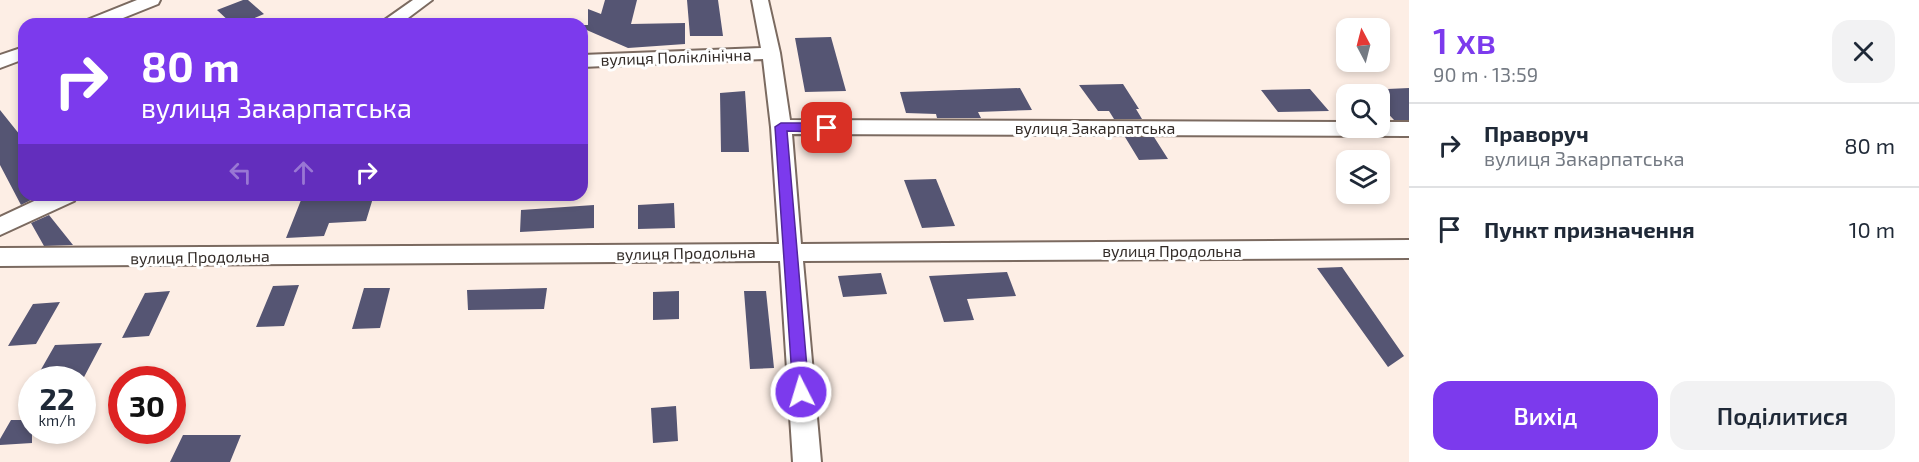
<!DOCTYPE html>
<html lang="uk">
<head>
<meta charset="utf-8">
<style>
  :root { --surface:#fff; --page:#f2f2f3; --text:#1f2937; --muted:#747a83; --line:#e0e1e3; --accent:#7c3aed }
  body { margin:0; font-family:"Exo 2",sans-serif; background:var(--page); color:var(--text); height:100vh; display:flex; flex-direction:column; font-size:22px; white-space:nowrap }
  * { box-sizing:border-box; margin:0 }
  p { font-size:20px; color:var(--muted) }
  .icon { flex:none; width:33px; height:33px; fill:none; stroke:currentColor; stroke-width:2; stroke-linecap:round; stroke-linejoin:round }
  .map { position:relative; flex:1; overflow:hidden }
  .details { display:flex; flex-direction:column; background:var(--surface); width:510px }
  .details>* { flex:none }
  .guide { position:absolute; left:18px; top:18px; width:570px; height:183px; border-radius:18px; box-shadow:0 3px 9px #0003; background:#7c3aed; color:#fff; overflow:hidden }
  .needle { width:39px; rotate:353deg }
  .tools { position:absolute; left:1336px; top:18px; display:grid; gap:12px }
  .tools a { display:grid; place-items:center; width:54px; height:54px; border-radius:12px; background:var(--surface); box-shadow:0 3px 9px #0003; font-size:30px }
  .speed { position:absolute; left:18px; top:366px; display:flex; gap:12px; font-size:30px; font-weight:700; text-align:center }
  .speed>* { display:grid; place-content:center; width:78px; height:78px; border-radius:50%; background:var(--surface); box-shadow:0 3px 9px #0003; line-height:1 }
  .speed small { font-size:15px; font-weight:400 }
  .speed .limit { border:9px solid #d22; background:#fff; color:#111 }
  .pin { position:absolute; display:grid; place-items:center; width:51px; height:51px; color:#fff; margin:-26px; border-radius:12px; box-shadow:0 3px 9px #0006 }
  .me { position:absolute; width:66px; margin:-33px; rotate:355deg; stroke-linejoin:round; filter:drop-shadow(0 0 4px #0008) }
  .turn { display:flex; align-items:center; gap:21px; height:126px; padding:0 24px; font-size:27px }
  .turn .icon { width:78px; height:78px; stroke-width:2.5 }
  .turn b { display:block; font-size:42px; line-height:51px }
  .lanes { display:flex; align-items:center; height:57px; padding:0 24px; background:#0003; justify-content:center; gap:30px; direction:ltr }
  .lanes .off { opacity:.35 }
  .round { display:grid; place-items:center; flex:none; width:63px; height:63px; border-radius:18px; background:var(--page) }
  .head { display:flex; align-items:center; justify-content:space-between; height:102px; padding:0 24px }
  h1 { font-size:36px; font-weight:600; line-height:45px; color:var(--accent) }
  .button { display:flex; gap:12px; margin-top:auto; padding:12px 24px }
  .button a { flex:1; height:69px; border-radius:18px; background:var(--accent); color:#fff; font-size:24px; font-weight:600; line-height:69px; text-align:center }
  .button a+a { background:var(--page); color:var(--text) }
  ul { padding:0; list-style:none }
  li { display:flex; align-items:center; gap:18px; height:84px; padding:0 24px; border-top:2px solid var(--line) }
  li div { flex:1 }
  li b { display:block; font-size:22px }
  li em { font-style:normal }
  main { display:flex; flex:1; min-height:0 }
  .map>svg:first-child { display:block }
  .building { fill:#555573 }
  .lines { fill:none; stroke-linecap:round; stroke-linejoin:round }
  .street-casing { stroke:#7b6a60; stroke-width:4 }
  .street { fill:#fff; fill-rule:evenodd }
  .route { fill:#7c3aed; stroke:#51269a; stroke-width:1.5 }
  .labels { text-anchor:middle; stroke-width:6; stroke-linejoin:round; paint-order:stroke }
  .street-label { font-size:16px; fill:#332c28; stroke:#fff }
</style>
</head>
<body>
<main>
<div class="map">
<svg width="1409" height="462" viewBox="0 0 1409 462">
  <rect width="100%" height="100%" fill="#fdeee5"/>
  <path class="building" d="M 243,0 L 248,0 L 264,14 L 241,24 L 232,24 L 217,10 Z
    M 605,0 L 637,0 L 631,24 L 685,23 L 685,44 L 628,48 L 582,28 L 582,25 L 588,25 L 588,9 L 601,14 Z
    M 687,0 L 718,0 L 723,36 L 690,36 Z
    M 831,37 L 846,91 L 805,92 L 795,38 Z
    M 1123,84 L 1139,109 L 1136,109 L 1142,119 L 1114,119 L 1109,111 L 1098,111 L 1079,85 Z
    M 1020,88 L 1032,110 L 978,112 L 981,118 L 937,118 L 936,114 L 906,113 L 900,92 Z
    M 1409,88 L 1409,120 L 1394,120 L 1380,105 L 1380,94 L 1370,94 L 1366,90 Z
    M 1310,89 L 1329,111 L 1278,112 L 1261,90 Z
    M 745,91 L 749,152 L 721,152 L 720,93 Z
    M 0,110 L 24,140 L 24,195 L 32,195 L 35,198 L 21,205 L 0,165 Z
    M 1125,137 L 1154,137 L 1168,159 L 1139,160 Z
    M 936,179 L 955,226 L 922,228 L 904,180 Z
    M 303,195 L 357,195 L 357,198 L 373,198 L 366,221 L 329,223 L 324,236 L 286,238 Z
    M 674,203 L 675,228 L 638,229 L 638,205 Z
    M 594,205 L 594,228 L 520,232 L 521,210 Z
    M 49,215 L 73,245 L 44,246 L 31,223 Z
    M 1342,267 L 1404,356 L 1388,367 L 1317,268 Z
    M 1007,272 L 1016,296 L 967,299 L 974,320 L 944,322 L 929,276 Z
    M 881,273 L 887,294 L 843,297 L 838,276 Z
    M 299,285 L 284,326 L 256,327 L 273,286 Z
    M 364,288 L 390,288 L 380,328 L 352,329 Z
    M 547,288 L 544,309 L 468,310 L 467,290 Z
    M 170,291 L 149,336 L 122,338 L 145,293 Z
    M 679,291 L 679,319 L 653,320 L 653,292 Z
    M 744,291 L 766,291 L 774,368 L 750,369 Z
    M 60,302 L 36,344 L 8,346 L 33,304 Z
    M 102,343 L 83,379 L 35,380 L 55,345 Z
    M 676,406 L 678,441 L 653,443 L 651,408 Z
    M 11,420 L 32,420 L 32,443 L 0,445 L 0,439 Z
    M 183,435 L 241,435 L 230,462 L 170,462 Z"/>
  <g class="lines">
    <defs>
      <path id="street" d="M 137,0 L 160,0 L 158,4 L 108,24 L 84,24 L 87,20 Z
        M 413,0 L 432,0 L 400,24 L 379,24 Z
        M 752,0 L 768,0 L 780,53 L 790,120 L 1347,122 L 1347,128 L 1380,128 L 1380,122 L 1409,122 L 1409,136 L 792,134 L 801,244 L 1409,240 L 1409,258 L 803,261 L 821,462 L 793,462 L 780,261 L 0,266 L 0,248 L 779,244 L 771,127 L 763,59 L 582,67 L 582,55 L 761,48 Z
        M 24,47 L 24,59 L 0,68 L 0,55 Z
        M 47,195 L 77,195 L 74,201 L 0,235 L 0,217 Z"/>
    </defs>
    <use href="#street" class="street-casing"/>
    <use href="#street" class="street"/>
  </g>
  <path class="route" d="M 781,123 L 827,123 L 833,128 L 827,132 L 787,131 L 809,392 L 807,397 L 801,399 L 796,397 L 793,392 L 775,127 Z"/>
  <g class="labels">
    <g class="street-label">
      <text transform="translate(676 57) rotate(-2)" y="6">вулиця Поліклінічна</text>
      <text x="1095" y="134">вулиця Закарпатська</text>
      <text x="1172" y="257">вулиця Продольна</text>
      <text transform="translate(686 253) rotate(-1)" y="6">вулиця Продольна</text>
      <text transform="translate(200 257) rotate(-1)" y="6">вулиця Продольна</text>
    </g>
  </g>
</svg>
<div class="tools">
<a><svg class="needle" viewBox="-14 -14 28 28"><path d="M0-13l5 13h-10z" fill="#e53935"/><path d="M0 13l5-13h-10z" fill="#747a83"/></svg></a>
<a><svg class="icon" aria-label="search" viewBox="0 0 24 24"><circle cx="10" cy="10" r="6"/><path d="M15 15l6 6"/></svg></a>
<a><svg class="icon" aria-label="layers" viewBox="0 0 24 24"><path d="M12 4l9 5-9 5-9-5zM3 14l9 5 9-5"/></svg></a>
</div>
<div class="speed"><div>22<small>km/h</small></div><div class="limit">30</div></div>
<div class="pin" style="left:827px;top:128px;background:#d93025"><svg class="icon" aria-label="arrive" viewBox="0 0 24 24"><path d="M6 21V4h12l-3 4 3 4H6"/></svg></div>
<svg class="me" style="left:801px;top:392px" viewBox="-20 -20 40 40"><circle r="17" fill="#7c3aed" stroke="#fff" stroke-width="3"/><path d="M0-11L8 9 0 5-8 9z" fill="#fff"/></svg>
<div class="guide">
<div class="turn"><svg class="icon" aria-label="right" viewBox="0 0 24 24"><path d="M7 20v-9h11M14 6l5 5-5 5"/></svg><div><b>80 m</b>вулиця Закарпатська</div></div>
<div class="lanes"><svg class="icon off" aria-label="left" viewBox="0 0 24 24"><path d="M17 20v-9H6M10 6l-5 5 5 5"/></svg><svg class="icon off" aria-label="ahead" viewBox="0 0 24 24"><path d="M12 20V5M6 11l6-6 6 6"/></svg><svg class="icon" aria-label="right" viewBox="0 0 24 24"><path d="M7 20v-9h11M14 6l5 5-5 5"/></svg></div>
</div>
</div>
<section class="details">
<div class="head"><div><h1>1 хв</h1><p>90 m · 13:59</p></div><a class="round"><svg class="icon" aria-label="close" viewBox="0 0 24 24"><path d="M6 6l12 12M18 6L6 18"/></svg></a></div>
<ul>
<li><svg class="icon" aria-label="right" viewBox="0 0 24 24"><path d="M7 20v-9h11M14 6l5 5-5 5"/></svg><div><b>Праворуч</b><p>вулиця Закарпатська</p></div><em>80 m</em></li>
<li><svg class="icon" aria-label="arrive" viewBox="0 0 24 24"><path d="M6 21V4h12l-3 4 3 4H6"/></svg><div><b>Пункт призначення</b></div><em>10 m</em></li>
</ul>
<div class="button"><a>Вихід</a><a>Поділитися</a></div>
</section>
</main>
</body>
</html>
